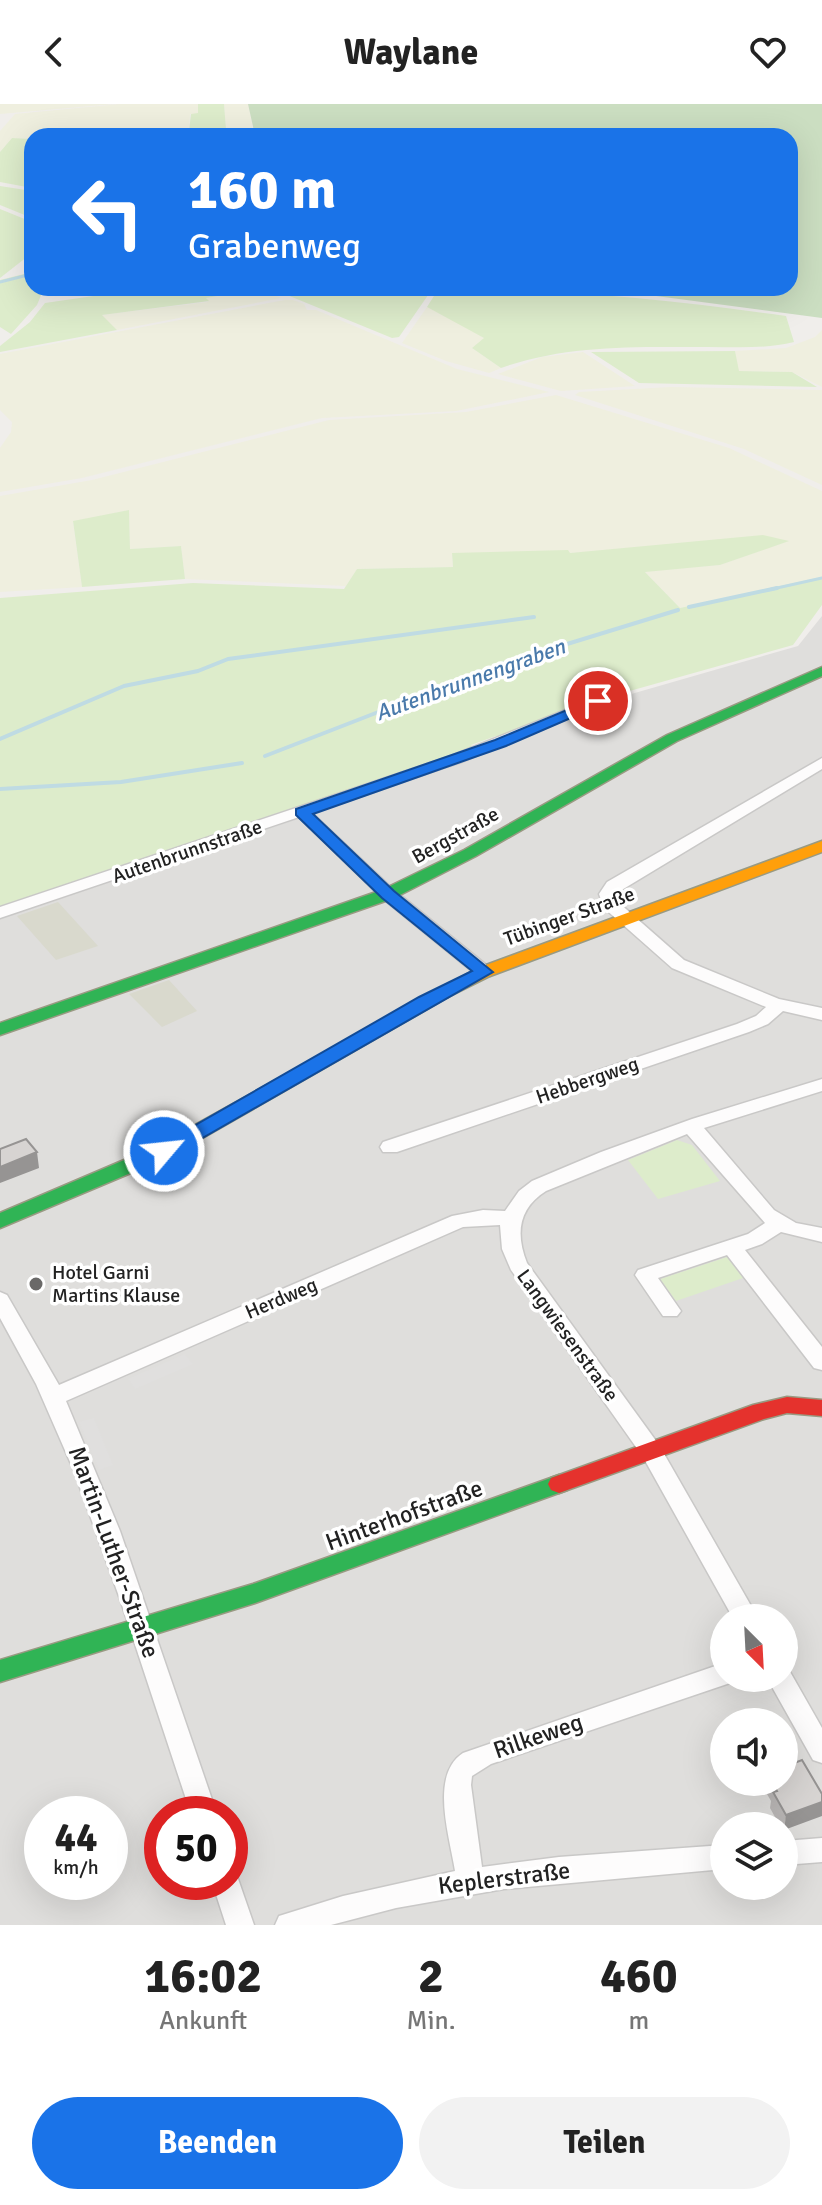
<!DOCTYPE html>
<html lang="de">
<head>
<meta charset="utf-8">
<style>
  :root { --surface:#fff; --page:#f2f2f2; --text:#222; --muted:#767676; --accent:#1a73e8 }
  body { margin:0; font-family:Signika,sans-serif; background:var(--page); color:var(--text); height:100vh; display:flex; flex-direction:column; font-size:30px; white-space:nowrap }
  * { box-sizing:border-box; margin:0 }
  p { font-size:26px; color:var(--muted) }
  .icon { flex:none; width:44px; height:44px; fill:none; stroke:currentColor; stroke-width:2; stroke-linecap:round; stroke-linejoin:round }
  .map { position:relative; height:1821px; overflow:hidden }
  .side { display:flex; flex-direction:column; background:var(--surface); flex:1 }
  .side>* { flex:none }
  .hud { position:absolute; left:24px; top:24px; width:774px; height:168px; border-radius:24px; box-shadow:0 8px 32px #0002; background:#1a73e8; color:#fff; overflow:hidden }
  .needle { width:52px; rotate:156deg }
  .buttons { position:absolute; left:710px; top:1500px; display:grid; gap:16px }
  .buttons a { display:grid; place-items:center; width:88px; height:88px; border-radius:50%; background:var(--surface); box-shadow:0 8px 32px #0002; font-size:40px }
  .speed { position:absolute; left:24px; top:1692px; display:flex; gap:16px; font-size:40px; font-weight:700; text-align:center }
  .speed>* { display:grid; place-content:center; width:104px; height:104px; border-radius:50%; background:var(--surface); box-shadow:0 8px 32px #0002; line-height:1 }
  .speed small { font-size:20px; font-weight:400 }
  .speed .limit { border:12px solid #d22; background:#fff; color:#111 }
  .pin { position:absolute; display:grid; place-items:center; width:68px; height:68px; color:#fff; margin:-34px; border:4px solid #fff; border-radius:50%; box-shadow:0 2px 8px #0007 }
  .me { position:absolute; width:88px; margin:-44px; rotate:62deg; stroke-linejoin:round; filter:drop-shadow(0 0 6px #0008) }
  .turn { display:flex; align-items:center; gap:28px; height:168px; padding:0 32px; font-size:36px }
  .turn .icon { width:104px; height:104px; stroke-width:2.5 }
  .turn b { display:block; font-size:56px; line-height:68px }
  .eta { display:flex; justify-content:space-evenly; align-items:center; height:136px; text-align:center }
  .eta b { font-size:48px; font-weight:800; line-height:56px }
  .button { display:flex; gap:16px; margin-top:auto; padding:16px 32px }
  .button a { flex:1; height:92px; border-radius:48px; background:var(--accent); color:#fff; font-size:32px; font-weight:800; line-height:92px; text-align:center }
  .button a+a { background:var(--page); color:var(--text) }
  header { display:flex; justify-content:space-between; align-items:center; height:104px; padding:0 32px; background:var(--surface); font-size:36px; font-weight:800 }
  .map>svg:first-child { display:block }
  .residential { fill:#dfdedc; fill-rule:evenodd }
  .construction { fill:#d9d9cd }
  .farmland { fill:#efefdf }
  .grass { fill:#ddeccb }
  .forest { fill:#cbdec1 }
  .parking { fill:#e0dfde }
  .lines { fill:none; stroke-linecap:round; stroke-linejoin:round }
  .stream-far1 { stroke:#bfdbe3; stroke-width:3 }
  .stream { stroke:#bfdbe3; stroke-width:4 }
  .street-casing { stroke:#c9c8c7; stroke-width:3 }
  .fast-casing { stroke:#999a82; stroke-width:3 }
  .slow-casing { stroke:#999a82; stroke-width:3 }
  .jam-casing { stroke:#999a82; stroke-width:3 }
  .street { fill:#fdfcfc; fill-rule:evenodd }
  .fast { fill:#30b455; fill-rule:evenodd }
  .slow { fill:#ff9f0a; fill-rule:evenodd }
  .jam { fill:#e5322d; fill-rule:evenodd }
  .wall { fill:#b9b6b5 }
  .shaded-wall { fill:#969493 }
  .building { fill:#d7d4d2; stroke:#969493; stroke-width:2 }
  .route { fill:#1a73e8; stroke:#114b97; stroke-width:2 }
  .poi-dot { fill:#6a6968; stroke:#fff; stroke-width:3 }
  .labels { text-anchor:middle; stroke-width:7; stroke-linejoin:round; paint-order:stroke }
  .street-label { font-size:20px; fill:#222; stroke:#fff }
  .poi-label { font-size:20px; fill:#222; stroke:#fff; text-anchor:start }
  .water-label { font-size:22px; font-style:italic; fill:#4a7aab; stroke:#fff }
  .near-street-label { font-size:24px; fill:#222; stroke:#fff }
</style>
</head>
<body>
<header><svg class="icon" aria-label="back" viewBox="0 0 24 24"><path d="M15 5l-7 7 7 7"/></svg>Waylane<svg class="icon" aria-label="heart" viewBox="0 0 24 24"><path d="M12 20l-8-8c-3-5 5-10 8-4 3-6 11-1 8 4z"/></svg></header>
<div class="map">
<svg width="822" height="1821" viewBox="0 0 822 1821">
  <rect width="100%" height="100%" fill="#f0eeeb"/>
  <path class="residential" d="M 822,512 L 822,1821 L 0,1821 L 0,815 L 446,665 L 607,597 L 798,542 ZM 724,1514 L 784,1514 L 784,1574 L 724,1574 ZM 724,1618 L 784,1618 L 784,1678 L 724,1678 ZM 42,1710 L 110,1710 L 110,1778 L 42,1778 ZM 162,1710 L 230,1710 L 230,1778 L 162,1778 ZM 724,1722 L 784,1722 L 784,1782 L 724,1782 Z"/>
  <path class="construction" d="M 58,798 L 98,842 L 56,856 L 17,812 Z
    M 169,876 L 197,907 L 162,923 L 129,890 Z"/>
  <path class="farmland" d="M 0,0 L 115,0 L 0,10 Z
    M 120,0 L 198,0 L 199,10 L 190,10 L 189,27 L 180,28 L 177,32 L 130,32 L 167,29 L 32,32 L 32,35 L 12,34 L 0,48 L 0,27 L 15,10 Z
    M 224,0 L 248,0 L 253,25 L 226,25 Z
    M 261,184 L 281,194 L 117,226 L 101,211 L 208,198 L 205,194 Z
    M 285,196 L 293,196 L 304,200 L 307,206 L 316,206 L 457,265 L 549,288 L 456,307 L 322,314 L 82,374 L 0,388 L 0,344 L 11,328 L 12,318 L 0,306 L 0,250 Z
    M 427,203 L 472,225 L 485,235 L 472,244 L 501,264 L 489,269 L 446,257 L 402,239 Z
    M 822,226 L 822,283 L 792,268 L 738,267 L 735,247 L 786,244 L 815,233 Z
    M 583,248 L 635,282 L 561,287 L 498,270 L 542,253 Z
    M 671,283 L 822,286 L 822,381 L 744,345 L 575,291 L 579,288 Z
    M 556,291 L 729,344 L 822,387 L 822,473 L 680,504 L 644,467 L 720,461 L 787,437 L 569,449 L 452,449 L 453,463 L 357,465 L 346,482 L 185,475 L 181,442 L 130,445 L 129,406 L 73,418 L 82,483 L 0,488 L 0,392 L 92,376 L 329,316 L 466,308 Z"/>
  <path class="grass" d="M 198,0 L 224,0 L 226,25 L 189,27 L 191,10 L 198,9 Z
    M 12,34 L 32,35 L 26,47 L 32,48 L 27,57 L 32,58 L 32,84 L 0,78 L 0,48 Z
    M 0,82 L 32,87 L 32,114 L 0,101 Z
    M 0,105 L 32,118 L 32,149 L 0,174 Z
    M 32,168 L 32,184 L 44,184 L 37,201 L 11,230 L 0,223 L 0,176 Z
    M 149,184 L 261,184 L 206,194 L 209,197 L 102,211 L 117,226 L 0,248 L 0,242 L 30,218 L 45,199 Z
    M 270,184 L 433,184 L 399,233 L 392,234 Z
    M 439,184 C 556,184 670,196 786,212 L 794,238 C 766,245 737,243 708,243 C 638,243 568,240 501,264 L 472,244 L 484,234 L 427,203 Z
    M 735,247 L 739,267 L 792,268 L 817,283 L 639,279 L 591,248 Z
    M 129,406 L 130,445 L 181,442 L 185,475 L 82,483 L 73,417 Z
    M 763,431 L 789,437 L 720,461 L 645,468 L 680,504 L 822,473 L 822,501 L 793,541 L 594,597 L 502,636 L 496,632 L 471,641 L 476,645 L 0,804 L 0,494 L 193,479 L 344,485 L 357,465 L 453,463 L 452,449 L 568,446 L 570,449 Z
    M 677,1036 L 692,1041 L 720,1077 L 658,1095 L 628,1056 Z
    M 730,1152 L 746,1173 L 676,1197 L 660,1175 Z"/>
  <path class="forest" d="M 248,0 L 822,0 L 822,214 L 641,190 L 558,184 L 790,184 L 790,32 L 264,32 L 254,27 Z"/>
  <path class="parking" d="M 185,1250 L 193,1260 L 135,1285 L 128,1275 Z
    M 94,1314 L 113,1361 L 99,1366 L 79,1318 Z"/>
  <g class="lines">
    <path class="stream-far1" d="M 0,178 L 32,170
      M 768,486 L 822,474"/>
    <path class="stream" d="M 689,503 L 777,484
      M 0,635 L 124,582 L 198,567 L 228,555 L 534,513
      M 265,652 L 502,560 L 678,506
      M 0,685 L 121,678 L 242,659"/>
    <defs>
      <path id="street" d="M 598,593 L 603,594 L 603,600 L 461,658 L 312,709 L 394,786 L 490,864 L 493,868 L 490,872 L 478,872 L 382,794 L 299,713 L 0,814 L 0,803 L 451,652 Z
        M 822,654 L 822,665 L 615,790 L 618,798 L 684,856 L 779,895 L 822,904 L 822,916 L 783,907 L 768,920 L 749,928 L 397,1048 L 383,1048 L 380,1043 L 383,1038 L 737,920 L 756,912 L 766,903 L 672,864 L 604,804 L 599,790 L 607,778 Z
        M 822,975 L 822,987 L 704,1024 L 774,1106 L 796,1119 L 822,1124 L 822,1138 L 781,1128 L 762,1140 L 745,1146 L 822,1243 L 822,1266 L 814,1264 L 727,1151 L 658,1174 L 681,1207 L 677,1212 L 663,1212 L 635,1171 L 638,1166 L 748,1130 L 765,1119 L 687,1030 L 546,1087 C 519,1104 515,1129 527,1159 L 659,1341 L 758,1514 L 733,1514 L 643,1353 L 511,1166 L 502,1145 L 500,1121 L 463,1123 L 66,1297 L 120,1427 L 217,1710 L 191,1710 L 121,1498 L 74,1367 L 36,1280 L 0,1214 L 0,1188 L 7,1191 L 59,1281 L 452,1112 L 483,1106 L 505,1107 L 519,1087 L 532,1077 L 601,1048 L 692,1015 Z
        M 724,1559 L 724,1574 L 735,1574 L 733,1578 L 491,1660 L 472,1672 L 471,1681 L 482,1763 L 559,1753 L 724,1741 L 724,1765 L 504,1785 L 396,1804 L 331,1821 L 275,1821 L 279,1812 L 343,1792 L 455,1767 C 450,1734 429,1671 463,1649 Z
        M 784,1565 L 789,1566 L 822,1624 L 822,1659 L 813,1656 L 767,1574 L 784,1574 Z
        M 822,1734 L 822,1758 L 784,1761 L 784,1737 Z
        M 230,1767 L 236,1769 L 254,1821 L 226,1821 L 212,1778 L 230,1778 Z"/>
      <path id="fast" d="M 822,563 L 822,572 L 677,637 L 476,752 L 394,794 L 0,931 L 0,919 L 382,786 L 464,746 L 667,631 Z
        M 442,884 L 451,889 L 448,893 L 171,1052 L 0,1124 L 0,1109 L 157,1042 Z
        M 559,1371 L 567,1374 L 570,1380 L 567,1386 L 255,1499 L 0,1578 L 0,1556 L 253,1480 Z"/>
      <path id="slow" d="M 822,737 L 822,748 L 490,872 L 448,893 L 436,893 L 433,889 L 478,864 Z"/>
      <path id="jam" d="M 787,1293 L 822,1296 L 822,1312 L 787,1309 L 764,1315 L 559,1389 L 551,1386 L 548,1380 L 551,1374 L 753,1301 Z"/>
    </defs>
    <use href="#street" class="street-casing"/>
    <use href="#fast" class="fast-casing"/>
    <use href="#slow" class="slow-casing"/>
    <use href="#jam" class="jam-casing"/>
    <use href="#street" class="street"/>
    <use href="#fast" class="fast"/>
    <use href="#slow" class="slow"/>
    <use href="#jam" class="jam"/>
  </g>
  <path class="wall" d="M 802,1656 L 784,1722 L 780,1722 L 770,1704 L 771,1697 L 767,1690 L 769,1678 L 784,1678 Z"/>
  <path class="shaded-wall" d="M 37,1048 L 39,1064 L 0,1079 L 0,1063 Z
    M 822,1698 L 822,1712 L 784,1726 L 786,1711 Z"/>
  <path class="building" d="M 26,1035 L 37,1048 L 0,1063 L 0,1045 Z
    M 802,1656 L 822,1690 L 822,1698 L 786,1711 L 773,1688 L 777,1687 L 772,1678 L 784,1678 L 784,1663 Z"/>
  <path class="route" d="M 598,593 L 603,594 L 603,600 L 506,642 L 313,710 L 394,787 L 493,868 L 171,1052 L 157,1052 L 154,1047 L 157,1043 L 419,893 L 472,867 L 382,794 L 296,711 L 296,705 L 495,636 Z"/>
  <circle class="poi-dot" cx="36" cy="1180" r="8"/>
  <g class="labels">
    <g class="street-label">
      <text transform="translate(455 731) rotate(-29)" y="7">Bergstraße</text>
      <text transform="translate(187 747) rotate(-19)" y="7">Autenbrunnstraße</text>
      <text transform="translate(569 812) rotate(-20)" y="7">Tübinger Straße</text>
      <text transform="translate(587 976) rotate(-19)" y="7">Hebbergweg</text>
      <text transform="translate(281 1194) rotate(-23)" y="7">Herdweg</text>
      <text transform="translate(568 1231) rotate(54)" y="7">Langwiesenstraße</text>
    </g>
    <g class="poi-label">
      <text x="52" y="1175">Hotel Garni<tspan x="52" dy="23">Martins Klause</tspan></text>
    </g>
    <g class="water-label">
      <text transform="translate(470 575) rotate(-20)" y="8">Autenbrunnengraben</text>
    </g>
    <g class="near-street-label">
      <text transform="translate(404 1411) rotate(-20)" y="8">Hinterhofstraße</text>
      <text transform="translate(114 1448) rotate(70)" y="8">Martin-Luther-Straße</text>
      <text transform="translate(538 1632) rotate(-19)" y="8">Rilkeweg</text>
      <text transform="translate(504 1774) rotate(-7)" y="8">Keplerstraße</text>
    </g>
  </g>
</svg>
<div class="buttons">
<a><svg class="needle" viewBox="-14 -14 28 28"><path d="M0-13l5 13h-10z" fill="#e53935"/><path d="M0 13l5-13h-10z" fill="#767676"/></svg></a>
<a><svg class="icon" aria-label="sound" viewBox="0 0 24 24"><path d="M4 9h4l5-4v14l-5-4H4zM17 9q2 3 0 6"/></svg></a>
<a><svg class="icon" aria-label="layers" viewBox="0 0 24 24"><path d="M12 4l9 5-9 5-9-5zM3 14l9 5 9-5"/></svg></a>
</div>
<div class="speed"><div>44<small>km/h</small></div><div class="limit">50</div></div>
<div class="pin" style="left:598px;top:597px;background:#d93025"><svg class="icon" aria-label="arrive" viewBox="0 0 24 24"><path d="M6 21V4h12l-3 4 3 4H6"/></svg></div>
<svg class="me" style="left:164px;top:1047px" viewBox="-20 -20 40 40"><circle r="17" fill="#1a73e8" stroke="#fff" stroke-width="3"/><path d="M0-11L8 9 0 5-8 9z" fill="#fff"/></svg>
<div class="hud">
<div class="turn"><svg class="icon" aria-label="left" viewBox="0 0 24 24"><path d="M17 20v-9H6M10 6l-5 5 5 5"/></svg><div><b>160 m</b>Grabenweg</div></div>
</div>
</div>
<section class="side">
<div class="eta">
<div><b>16:02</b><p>Ankunft</p></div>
<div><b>2</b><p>Min.</p></div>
<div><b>460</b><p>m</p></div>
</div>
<div class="button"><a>Beenden</a><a>Teilen</a></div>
</section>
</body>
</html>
